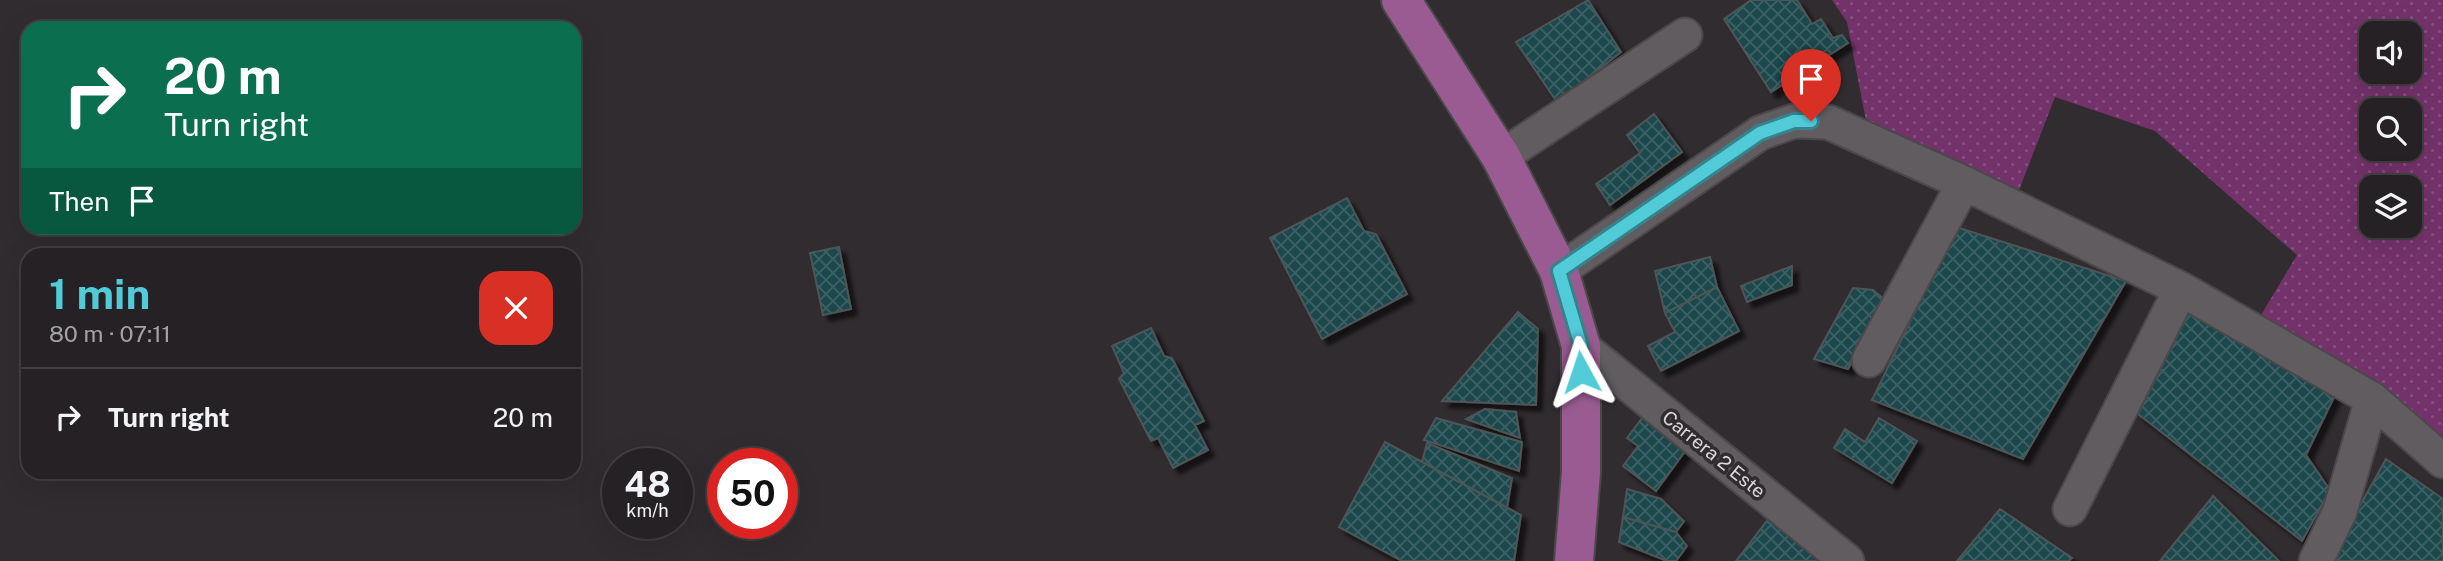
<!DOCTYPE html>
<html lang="en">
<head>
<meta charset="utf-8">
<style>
  :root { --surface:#252124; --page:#2d292c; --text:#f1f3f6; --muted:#a3a3a6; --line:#423e41; --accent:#52cbd9 }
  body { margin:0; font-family:"Public Sans",sans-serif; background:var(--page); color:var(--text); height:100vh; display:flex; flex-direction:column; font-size:26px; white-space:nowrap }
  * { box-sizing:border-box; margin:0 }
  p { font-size:23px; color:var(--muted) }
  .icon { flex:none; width:38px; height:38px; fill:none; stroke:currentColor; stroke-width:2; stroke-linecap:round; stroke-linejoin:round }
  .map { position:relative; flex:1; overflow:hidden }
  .panel { position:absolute; left:21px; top:248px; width:560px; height:231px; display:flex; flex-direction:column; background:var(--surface); border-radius:21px; box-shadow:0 7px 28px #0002,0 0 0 2px var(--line) }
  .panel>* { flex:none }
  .hud { position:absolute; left:21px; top:21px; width:560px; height:214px; border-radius:21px; box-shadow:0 7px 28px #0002,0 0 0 2px var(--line); background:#0b6e4f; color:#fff; overflow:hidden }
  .controls { position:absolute; left:2359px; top:21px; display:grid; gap:14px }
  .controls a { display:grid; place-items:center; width:63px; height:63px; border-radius:14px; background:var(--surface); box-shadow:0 7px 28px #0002,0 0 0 2px var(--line); font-size:35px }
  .speed { position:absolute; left:602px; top:448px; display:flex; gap:14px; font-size:35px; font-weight:700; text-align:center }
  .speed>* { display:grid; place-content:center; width:91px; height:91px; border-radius:50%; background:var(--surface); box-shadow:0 7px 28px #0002,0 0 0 2px var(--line); line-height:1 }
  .speed small { font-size:18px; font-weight:400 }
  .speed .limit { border:10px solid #d22; background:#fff; color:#111 }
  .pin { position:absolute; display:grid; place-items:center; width:60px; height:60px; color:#fff; margin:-72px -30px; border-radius:50% 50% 50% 0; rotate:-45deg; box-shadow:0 0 7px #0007 }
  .pin .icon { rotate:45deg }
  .me { position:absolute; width:77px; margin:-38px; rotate:355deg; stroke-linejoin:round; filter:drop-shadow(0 0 5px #0008) }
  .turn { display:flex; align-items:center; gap:24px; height:147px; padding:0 28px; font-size:32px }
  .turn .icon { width:91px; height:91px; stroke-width:2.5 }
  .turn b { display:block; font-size:49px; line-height:60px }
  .then { display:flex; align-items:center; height:66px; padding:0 28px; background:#0003; gap:14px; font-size:26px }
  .round { display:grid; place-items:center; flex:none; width:74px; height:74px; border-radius:21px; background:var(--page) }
  .headline { display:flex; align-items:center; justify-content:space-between; height:119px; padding:0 28px }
  h1 { font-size:42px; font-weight:700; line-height:52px; color:var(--accent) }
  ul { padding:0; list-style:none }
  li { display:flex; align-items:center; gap:21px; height:98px; padding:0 28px; border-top:2px solid var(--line) }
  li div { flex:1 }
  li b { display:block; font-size:26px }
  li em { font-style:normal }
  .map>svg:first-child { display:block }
  .grass { fill:url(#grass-dots); fill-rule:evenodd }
  .building { fill:url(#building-cross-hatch); stroke:#4e5556; stroke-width:2; filter:url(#shadow) }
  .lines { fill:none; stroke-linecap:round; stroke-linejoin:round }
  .minor-casing { stroke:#4b484a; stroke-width:37 }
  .major-casing { stroke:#4b484a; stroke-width:42 }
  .minor { stroke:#615c60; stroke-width:33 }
  .major { stroke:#995b91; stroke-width:38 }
  .route-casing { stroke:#35848d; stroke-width:18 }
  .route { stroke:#52cbd9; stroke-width:12 }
  .labels { text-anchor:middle; stroke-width:7; stroke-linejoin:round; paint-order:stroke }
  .street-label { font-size:19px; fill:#dbd8da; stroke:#312c30 }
</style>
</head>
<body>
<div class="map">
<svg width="2443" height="561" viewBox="0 0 2443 561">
  <defs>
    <pattern id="grass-dots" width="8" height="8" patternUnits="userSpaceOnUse" patternTransform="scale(1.75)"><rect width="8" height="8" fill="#74326b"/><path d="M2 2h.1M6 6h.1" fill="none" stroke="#874f80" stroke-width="1.8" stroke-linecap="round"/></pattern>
    <pattern id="building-cross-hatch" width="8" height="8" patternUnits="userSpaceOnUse" patternTransform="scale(1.75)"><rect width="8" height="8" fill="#1c474c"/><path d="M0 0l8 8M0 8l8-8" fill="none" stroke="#3c6165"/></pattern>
    <filter id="shadow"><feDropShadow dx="6" dy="6" stdDeviation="2" flood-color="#0009"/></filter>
  </defs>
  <rect width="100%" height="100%" fill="#312c30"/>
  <path class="grass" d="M 1832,0 L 2443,0 L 2443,446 L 2381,390 L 2261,315 L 2297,255 L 2155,131 L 2055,97 L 2016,198 L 1868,131 L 1847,22 ZM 2371,33 L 2410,33 L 2410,72 L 2371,72 ZM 2371,110 L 2410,110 L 2410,149 L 2371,149 ZM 2371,187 L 2410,187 L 2410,226 L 2371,226 Z"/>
  <path class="building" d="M 1588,0 L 1621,52 L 1557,102 L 1516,42 Z
    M 1751,0 L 1797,0 L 1812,24 L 1821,19 L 1833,38 L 1842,35 L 1848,43 L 1771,92 L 1724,19 Z
    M 1654,114 L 1682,152 L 1610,205 L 1596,184 L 1640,153 L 1627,135 Z
    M 1347,198 L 1364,231 L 1376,234 L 1407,294 L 1322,339 L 1270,238 Z
    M 1956,227 L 2126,281 L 2023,459 L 1872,400 Z
    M 839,247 L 851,309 L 823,315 L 810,253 Z
    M 1710,257 L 1717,287 L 1665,313 L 1655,271 Z
    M 1792,266 L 1792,285 L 1747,302 L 1741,286 Z
    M 1717,287 L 1739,331 L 1661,371 L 1648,346 L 1675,332 L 1665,313 Z
    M 1853,288 L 1873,290 L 1885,300 L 1848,369 L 1814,359 Z
    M 2192,306 L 2337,391 L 2306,455 L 2330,490 L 2302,541 L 2138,414 Z
    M 1518,312 L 1538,329 L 1536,405 L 1442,401 Z
    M 1151,328 L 1164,356 L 1172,358 L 1204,421 L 1195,425 L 1208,450 L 1173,468 L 1158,438 L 1151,441 L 1119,379 L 1124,373 L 1112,346 Z
    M 1485,409 L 1516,412 L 1520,438 L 1466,419 Z
    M 1643,417 L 1686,450 L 1656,491 L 1623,466 L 1638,446 L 1627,438 Z
    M 1436,418 L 1522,442 L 1519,471 L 1424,440 Z
    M 1879,418 L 1917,441 L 1892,483 L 1834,448 L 1845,429 L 1865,442 Z
    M 1385,442 L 1521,515 L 1514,561 L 1402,561 L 1339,527 Z
    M 1427,443 L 1512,478 L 1507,508 L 1422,462 Z
    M 2386,459 L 2443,499 L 2443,561 L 2329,561 Z
    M 1627,489 L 1661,499 L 1684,521 L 1676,532 L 1623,517 Z
    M 2213,496 L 2279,561 L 2160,561 Z
    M 2000,509 L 2072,558 L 2069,561 L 1957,561 Z
    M 1773,513 L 1831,561 L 1736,561 Z
    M 1623,517 L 1676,532 L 1687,546 L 1676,561 L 1667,561 L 1619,542 Z"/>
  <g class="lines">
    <defs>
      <path id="minor" d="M 1501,157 L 1685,35
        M 1559,271 L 1760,133 L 1794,121 L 1828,122 L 1964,183 L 2181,289 L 2372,399 L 2443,461
        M 1581,346 L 1847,561
        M 1869,360 L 1964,183
        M 2070,509 L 2181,289
        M 2316,561 L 2340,511 L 2372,399"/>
      <path id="major" d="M 1401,0 L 1501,157 L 1559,271 L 1581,346 L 1581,472 L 1574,561"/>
    </defs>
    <use href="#minor" class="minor-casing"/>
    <use href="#major" class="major-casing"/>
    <use href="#minor" class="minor"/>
    <use href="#major" class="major"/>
  </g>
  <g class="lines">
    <defs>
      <path id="route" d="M 1581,372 L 1581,346 L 1559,271 L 1760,133 L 1794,121 L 1811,121"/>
    </defs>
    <use href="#route" class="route-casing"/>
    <use href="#route" class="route"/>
  </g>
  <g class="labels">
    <g class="street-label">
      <text transform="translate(1714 454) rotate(39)" y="7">Carrera 2 Este</text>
    </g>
  </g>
</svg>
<div class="controls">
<a><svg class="icon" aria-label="sound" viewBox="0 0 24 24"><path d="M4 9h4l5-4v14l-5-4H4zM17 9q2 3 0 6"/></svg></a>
<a><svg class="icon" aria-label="search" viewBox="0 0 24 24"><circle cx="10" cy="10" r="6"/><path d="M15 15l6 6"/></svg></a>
<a><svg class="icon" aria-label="layers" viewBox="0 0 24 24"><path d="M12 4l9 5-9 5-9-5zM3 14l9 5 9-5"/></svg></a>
</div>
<div class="speed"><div>48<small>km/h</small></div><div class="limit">50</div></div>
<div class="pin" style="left:1811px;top:121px;background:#d93025"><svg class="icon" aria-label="arrive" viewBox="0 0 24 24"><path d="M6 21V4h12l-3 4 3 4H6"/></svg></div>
<svg class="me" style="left:1581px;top:372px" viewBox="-20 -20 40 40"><path d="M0-17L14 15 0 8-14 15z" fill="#52cbd9" stroke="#fff" stroke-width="4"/></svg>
<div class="hud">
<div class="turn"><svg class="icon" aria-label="right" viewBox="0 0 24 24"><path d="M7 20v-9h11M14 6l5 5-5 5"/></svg><div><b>20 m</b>Turn right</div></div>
<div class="then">Then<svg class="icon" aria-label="arrive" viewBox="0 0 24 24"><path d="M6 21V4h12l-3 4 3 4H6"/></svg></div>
</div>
<section class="panel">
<div class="headline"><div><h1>1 min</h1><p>80 m · 07:11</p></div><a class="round" style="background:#d93025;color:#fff"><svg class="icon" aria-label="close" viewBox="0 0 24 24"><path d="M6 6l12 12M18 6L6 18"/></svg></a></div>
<ul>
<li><svg class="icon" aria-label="right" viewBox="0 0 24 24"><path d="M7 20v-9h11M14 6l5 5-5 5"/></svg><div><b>Turn right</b></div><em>20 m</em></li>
</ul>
</section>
</div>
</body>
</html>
